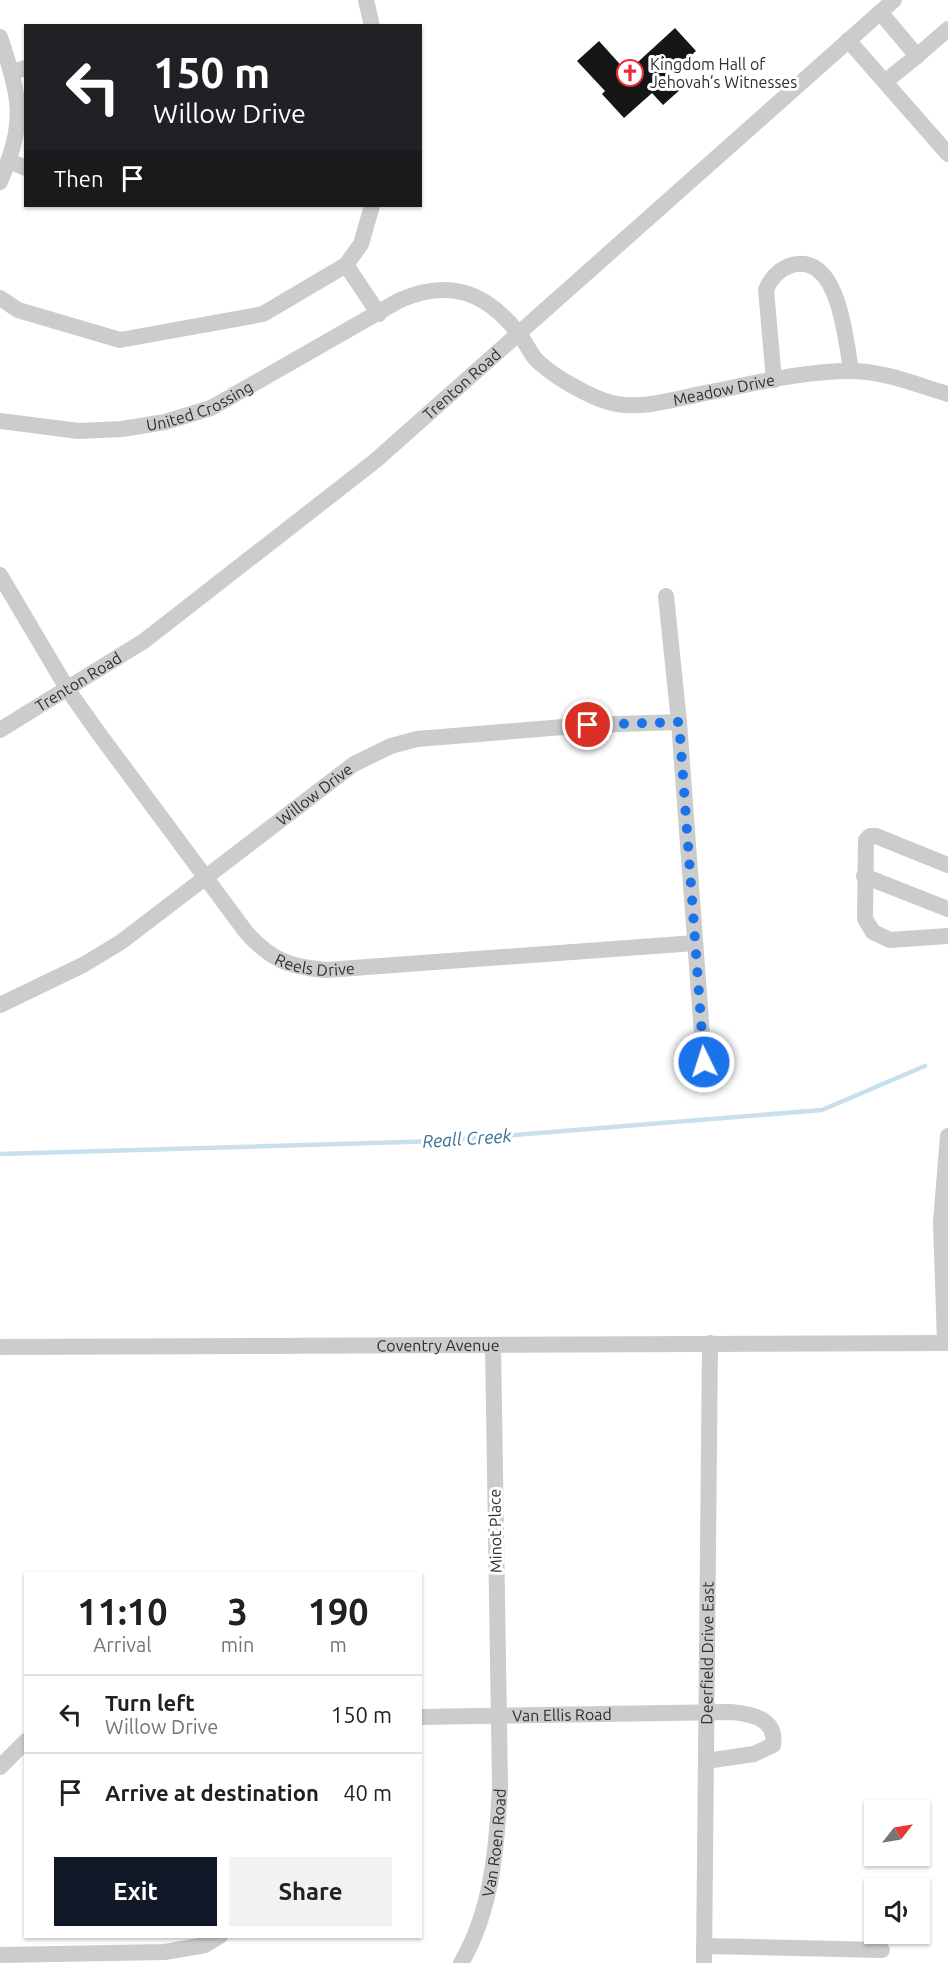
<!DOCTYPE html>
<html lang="en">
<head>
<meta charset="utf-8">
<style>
  :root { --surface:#fff; --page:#f2f2f2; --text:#202124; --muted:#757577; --line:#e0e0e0; --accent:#111827 }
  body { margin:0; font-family:Ubuntu,sans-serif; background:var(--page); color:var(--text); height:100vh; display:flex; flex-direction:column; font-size:22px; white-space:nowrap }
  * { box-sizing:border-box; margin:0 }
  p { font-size:20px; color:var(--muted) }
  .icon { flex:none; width:33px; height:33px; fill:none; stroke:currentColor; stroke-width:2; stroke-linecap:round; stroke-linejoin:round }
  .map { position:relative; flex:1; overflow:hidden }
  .drawer { position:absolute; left:24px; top:1572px; width:398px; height:366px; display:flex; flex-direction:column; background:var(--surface); border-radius:0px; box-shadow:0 2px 4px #0004 }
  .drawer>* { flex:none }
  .hud { position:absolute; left:24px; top:24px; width:398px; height:183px; border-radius:0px; box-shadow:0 2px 4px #0004; background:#202124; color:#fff; overflow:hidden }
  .needle { width:39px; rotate:59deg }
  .tools { position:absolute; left:864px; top:1800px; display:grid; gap:12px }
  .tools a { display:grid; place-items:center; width:66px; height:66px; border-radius:0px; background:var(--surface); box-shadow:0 2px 4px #0004; font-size:30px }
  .pin { position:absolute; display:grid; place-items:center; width:51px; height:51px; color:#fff; margin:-26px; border:3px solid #fff; border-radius:50%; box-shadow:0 2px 6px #0007 }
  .me { position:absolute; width:66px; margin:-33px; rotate:356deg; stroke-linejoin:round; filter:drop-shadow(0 0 4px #0008) }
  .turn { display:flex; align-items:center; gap:21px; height:126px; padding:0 30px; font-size:27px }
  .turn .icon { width:78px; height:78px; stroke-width:2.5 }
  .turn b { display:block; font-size:42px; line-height:51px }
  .then { display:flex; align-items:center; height:57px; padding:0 30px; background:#0003; gap:12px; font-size:22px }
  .eta { display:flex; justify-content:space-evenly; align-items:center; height:102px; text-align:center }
  .eta b { font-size:36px; font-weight:700; line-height:42px }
  .cta { display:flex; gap:12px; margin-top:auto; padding:12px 30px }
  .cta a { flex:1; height:69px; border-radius:0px; background:var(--accent); color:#fff; font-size:24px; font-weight:700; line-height:69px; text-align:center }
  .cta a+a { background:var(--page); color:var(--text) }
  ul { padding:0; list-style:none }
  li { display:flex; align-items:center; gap:18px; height:78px; padding:0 30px; border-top:2px solid var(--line) }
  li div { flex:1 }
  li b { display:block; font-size:22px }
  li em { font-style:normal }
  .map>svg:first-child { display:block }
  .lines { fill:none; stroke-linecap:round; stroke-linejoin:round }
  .stream { stroke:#c8dfee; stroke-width:4.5 }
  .building { fill:#161616 }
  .minor { stroke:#ccc; stroke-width:16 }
  .route { stroke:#1a73e8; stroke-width:10; stroke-dasharray:0 18 }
  .labels { text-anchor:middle; stroke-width:6; stroke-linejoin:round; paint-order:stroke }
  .poi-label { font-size:16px; fill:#2f2f2f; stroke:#fff; text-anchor:start }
  .street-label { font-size:16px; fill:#2f2f2f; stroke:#fff }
  .water-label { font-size:18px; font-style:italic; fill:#387196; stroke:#fff }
</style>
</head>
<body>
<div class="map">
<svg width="948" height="1963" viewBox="0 0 948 1963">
  <rect width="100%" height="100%" fill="#fff"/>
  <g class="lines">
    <path class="stream" d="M 0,1154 L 440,1141 L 822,1110 L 925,1066"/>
  </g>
  <path class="building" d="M 675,28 L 696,51 L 670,75 L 682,88 L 663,105 L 652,93 L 624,118 L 602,94 L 605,91 L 577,61 L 599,41 L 627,72 Z"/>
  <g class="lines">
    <g class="minor">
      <path d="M 366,0 L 372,26"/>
      <path d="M 880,12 L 917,56 L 948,29"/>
      <path d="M 0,37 C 21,101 26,120 0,182"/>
      <path d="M 848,40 L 948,154"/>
      <path d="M 11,72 L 26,68"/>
      <path d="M 886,81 L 917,56"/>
      <path d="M 9,161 L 26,168"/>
      <path d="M 346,265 L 379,314"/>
      <path d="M 0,298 L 18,310 L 120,340 L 263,314 L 346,265 L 361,244 L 372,206"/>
      <path d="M 774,380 L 766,290 C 770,279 779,269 792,265 C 839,252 846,341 851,371"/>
      <path id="s1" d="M 0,421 L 79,431 L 122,429 L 165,422 L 211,408 L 400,300 C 451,278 487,293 519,334 C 525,342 529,350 534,357 C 548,374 591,398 612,403 C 644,411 684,396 716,391 C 760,382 806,371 851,371 C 884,371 917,385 948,394"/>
      <path id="s2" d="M 0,575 L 68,690 L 97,731 L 246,932 C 271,960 289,967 326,970 L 695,943"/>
      <path d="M 666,596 L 679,722 L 704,1062"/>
      <path id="s3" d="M 0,730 L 144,641 L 375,461 L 894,0"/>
      <path d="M 948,865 L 876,836 L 870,836 L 866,840 L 865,919 L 873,932 L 890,940 L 948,936"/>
      <path d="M 864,876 L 948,909"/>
      <path id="s4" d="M 0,1005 L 83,965 L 121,942 L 354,764 L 391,746 L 417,739 L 588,725 L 679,722"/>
      <path d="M 945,1343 L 941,1222 L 948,1136"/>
      <path id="s5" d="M 0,1347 L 948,1343"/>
      <path id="s6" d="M 420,1717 L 731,1712 C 751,1714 777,1718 773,1745 L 754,1754 L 706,1761"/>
      <path d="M 0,1767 L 26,1741"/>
      <path d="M 704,1946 L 882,1950"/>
      <path d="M 0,1955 L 165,1952 L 205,1945 L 220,1936"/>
      <path id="s7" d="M 461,1963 C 492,1911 497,1846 500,1786 L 493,1345"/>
      <path id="s8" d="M 704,1963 L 710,1343"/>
    </g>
  </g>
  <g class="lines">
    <path class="route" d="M 588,725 L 679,722 L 704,1062"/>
  </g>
  <defs>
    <symbol id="church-ring" viewBox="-11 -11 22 22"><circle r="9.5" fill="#fff" stroke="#ef2936" stroke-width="1.5"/><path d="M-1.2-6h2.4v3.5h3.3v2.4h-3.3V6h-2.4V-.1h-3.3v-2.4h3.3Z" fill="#ef2936"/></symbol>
  </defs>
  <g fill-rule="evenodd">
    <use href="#church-ring" x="615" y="58" width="30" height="30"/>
  </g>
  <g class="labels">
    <g class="poi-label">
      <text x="650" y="70">Kingdom Hall of<tspan x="650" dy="18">Jehovah’s Witnesses</tspan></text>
    </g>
    <g class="street-label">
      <text dy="6" stroke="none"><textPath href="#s3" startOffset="578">Trenton Road</textPath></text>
      <text dy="6" stroke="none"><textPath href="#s1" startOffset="800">Meadow Drive</textPath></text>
      <text dy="6" stroke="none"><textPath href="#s1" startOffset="204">United Crossing</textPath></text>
      <text dy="6" stroke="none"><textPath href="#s3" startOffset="92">Trenton Road</textPath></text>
      <text dy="6" stroke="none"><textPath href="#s4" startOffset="380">Willow Drive</textPath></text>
      <text dy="6" stroke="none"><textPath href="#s2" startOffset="514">Reels Drive</textPath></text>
      <text dy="6" stroke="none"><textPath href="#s5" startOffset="438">Coventry Avenue</textPath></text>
      <text transform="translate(495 1531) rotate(-91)" y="6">Minot Place</text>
      <text dy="6" stroke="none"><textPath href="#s8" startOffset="310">Deerfield Drive East</textPath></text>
      <text dy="6" stroke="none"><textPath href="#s6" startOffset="142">Van Ellis Road</textPath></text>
      <text dy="6" stroke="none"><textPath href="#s7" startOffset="126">Van Roen Road</textPath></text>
    </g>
    <g class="water-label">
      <text transform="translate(467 1139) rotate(-4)" y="6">Reall Creek</text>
    </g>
  </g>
</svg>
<div class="tools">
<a><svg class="needle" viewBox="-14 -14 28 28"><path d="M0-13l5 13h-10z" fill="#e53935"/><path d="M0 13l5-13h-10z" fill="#757577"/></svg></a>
<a><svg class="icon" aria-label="sound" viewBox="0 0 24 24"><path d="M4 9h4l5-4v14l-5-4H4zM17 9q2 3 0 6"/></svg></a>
</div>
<div class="pin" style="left:588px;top:725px;background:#d93025"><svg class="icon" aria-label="arrive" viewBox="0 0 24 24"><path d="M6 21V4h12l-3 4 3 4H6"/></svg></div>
<svg class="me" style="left:704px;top:1062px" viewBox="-20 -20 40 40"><circle r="17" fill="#1a73e8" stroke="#fff" stroke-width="3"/><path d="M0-11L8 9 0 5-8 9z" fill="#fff"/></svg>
<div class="hud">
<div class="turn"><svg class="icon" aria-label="left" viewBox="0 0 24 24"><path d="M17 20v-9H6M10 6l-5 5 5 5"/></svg><div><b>150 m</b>Willow Drive</div></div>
<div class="then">Then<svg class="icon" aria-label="arrive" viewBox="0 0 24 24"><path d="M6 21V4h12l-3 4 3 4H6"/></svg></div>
</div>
<section class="drawer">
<div class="eta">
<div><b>11:10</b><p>Arrival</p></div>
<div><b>3</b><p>min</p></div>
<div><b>190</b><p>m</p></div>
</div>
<ul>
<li><svg class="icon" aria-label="left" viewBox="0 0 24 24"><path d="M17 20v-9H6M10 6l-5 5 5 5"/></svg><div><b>Turn left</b><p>Willow Drive</p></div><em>150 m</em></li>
<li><svg class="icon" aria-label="arrive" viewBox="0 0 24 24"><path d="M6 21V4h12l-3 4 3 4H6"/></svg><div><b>Arrive at destination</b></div><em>40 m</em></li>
</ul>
<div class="cta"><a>Exit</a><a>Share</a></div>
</section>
</div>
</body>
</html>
